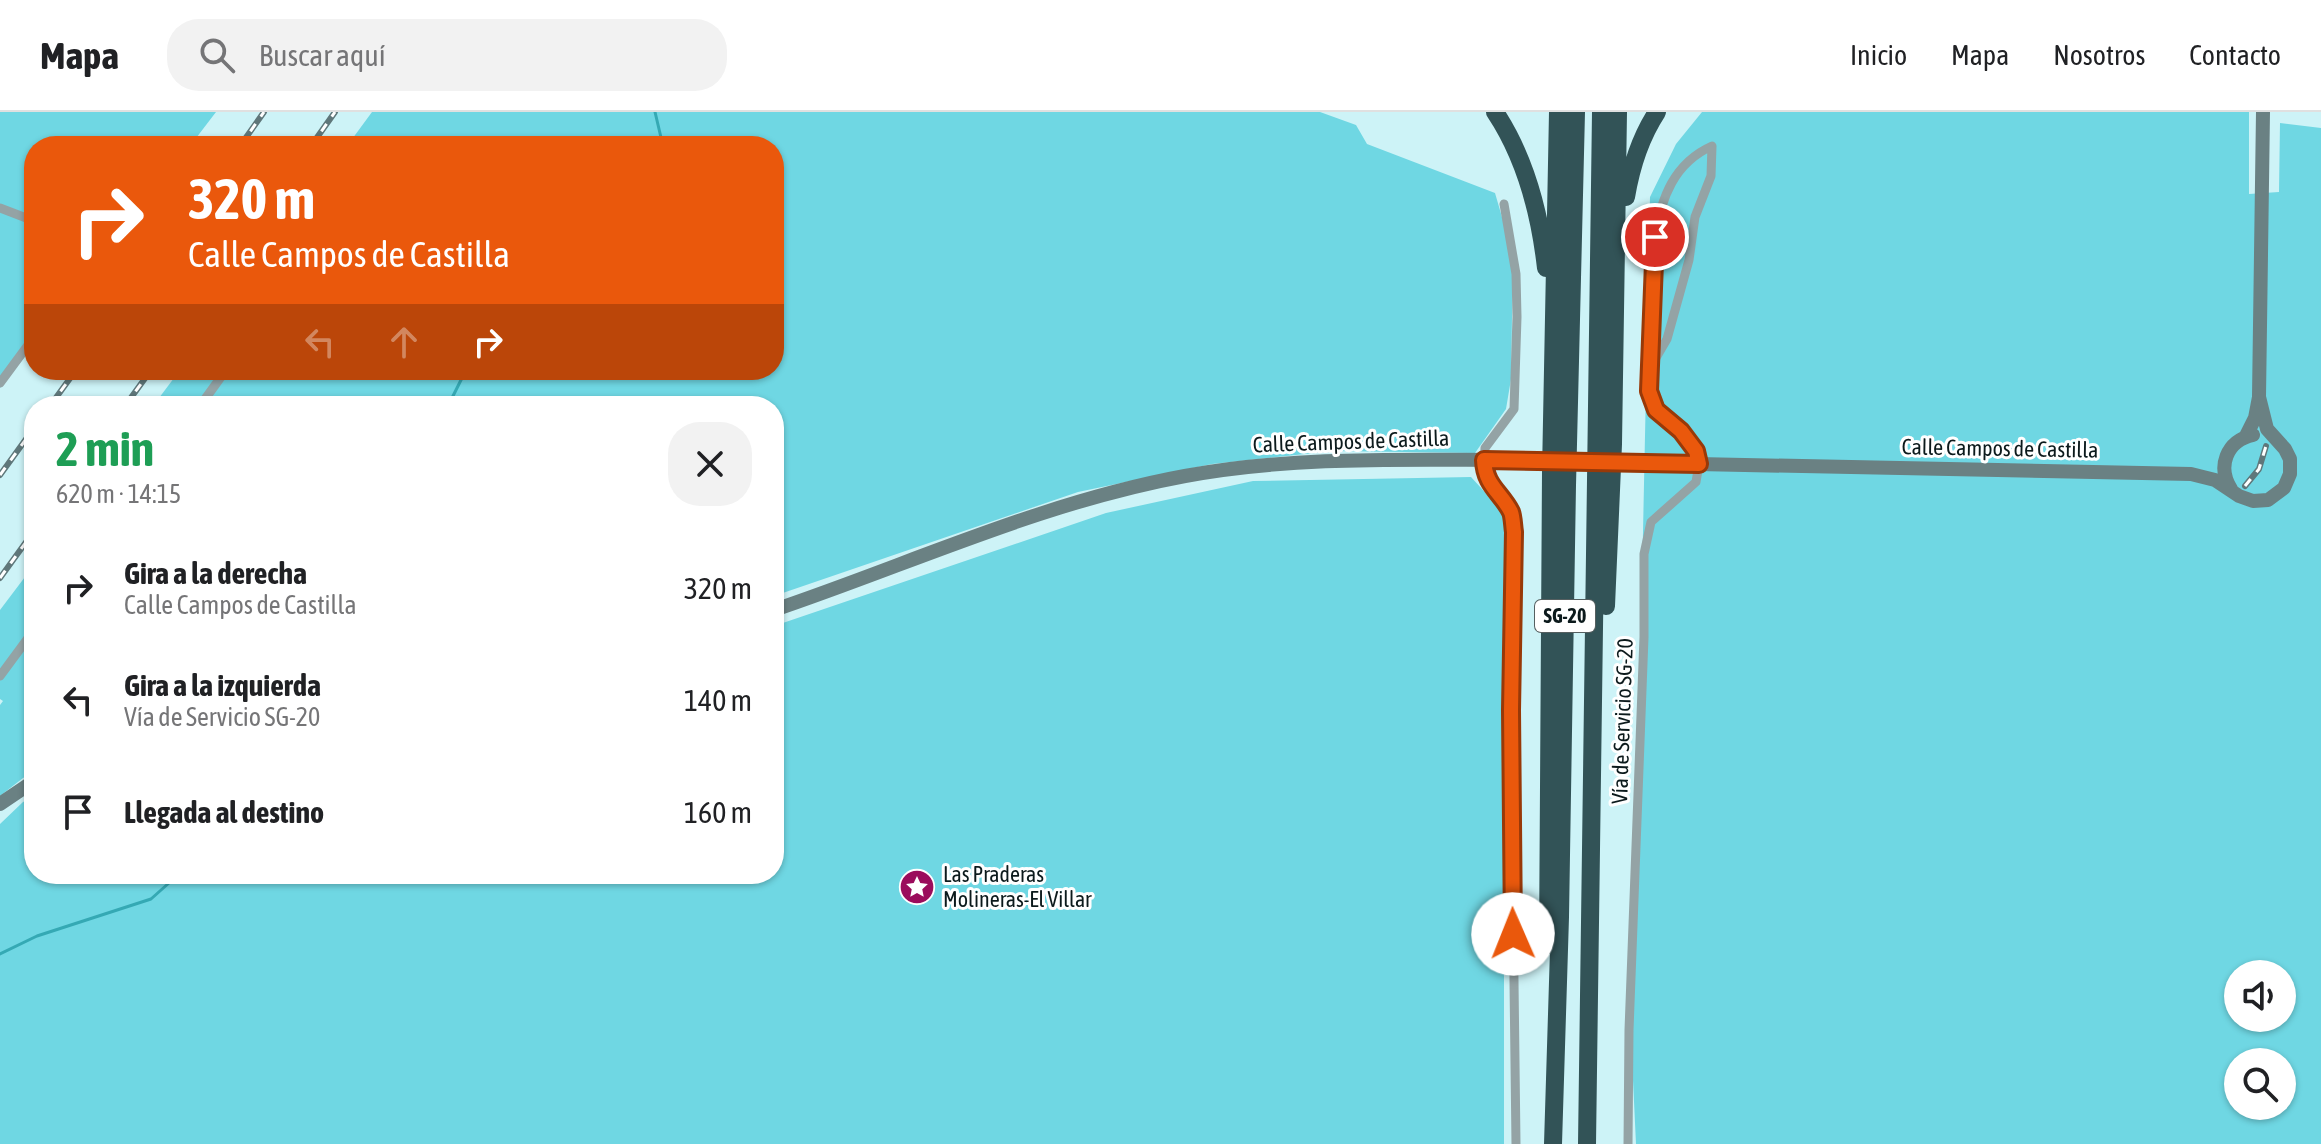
<!DOCTYPE html>
<html lang="es">
<head>
<meta charset="utf-8">
<style>
  :root { --surface:#fff; --page:#f2f2f2; --text:#202124; --muted:#757577; --line:#e0e0e0 }
  body { margin:0; font-family:"Asap Condensed",sans-serif; background:var(--page); color:var(--text); height:100vh; display:flex; flex-direction:column; font-size:30px; white-space:nowrap }
  * { box-sizing:border-box; margin:0 }
  p { font-size:26px; color:var(--muted) }
  .icon { flex:none; width:44px; height:44px; fill:none; stroke:currentColor; stroke-width:2; stroke-linecap:round; stroke-linejoin:round }
  .map { position:relative; flex:1; overflow:hidden }
  .side { position:absolute; left:24px; top:284px; width:760px; height:488px; display:flex; flex-direction:column; background:var(--surface); border-radius:32px; box-shadow:0 2px 6px #0004 }
  .side>* { flex:none }
  .top-card { position:absolute; left:24px; top:24px; width:760px; height:244px; border-radius:32px; box-shadow:0 2px 6px #0004; background:#ea580c; color:#fff; overflow:hidden }
  .controls { position:absolute; left:2224px; top:848px; display:grid; gap:16px }
  .controls a { display:grid; place-items:center; width:72px; height:72px; border-radius:50%; background:var(--surface); box-shadow:0 2px 6px #0004; font-size:40px }
  .pin { position:absolute; display:grid; place-items:center; width:68px; height:68px; color:#fff; margin:-34px; border:4px solid #fff; border-radius:50%; box-shadow:0 2px 8px #0007 }
  .me { position:absolute; width:88px; margin:-44px; rotate:359deg; stroke-linejoin:round; filter:drop-shadow(0 0 6px #0008) }
  .turn { display:flex; align-items:center; gap:28px; height:168px; padding:0 32px; font-size:36px }
  .turn .icon { width:104px; height:104px; stroke-width:2.5 }
  .turn b { display:block; font-size:56px; line-height:68px }
  .lanes { display:flex; align-items:center; height:76px; padding:0 32px; background:#0003; justify-content:center; gap:40px; direction:ltr }
  .lanes .off { opacity:.35 }
  .round { display:grid; place-items:center; flex:none; width:84px; height:84px; border-radius:32px; background:var(--page) }
  .headline { display:flex; align-items:center; justify-content:space-between; height:136px; padding:0 32px }
  h1 { font-size:48px; font-weight:700; line-height:60px; color:#1e9e55 }
  ul { padding:0; list-style:none }
  li { display:flex; align-items:center; gap:24px; height:112px; padding:0 32px }
  li div { flex:1 }
  li b { display:block; font-size:30px }
  li em { font-style:normal }
  header { display:flex; align-items:center; gap:48px; box-sizing:border-box; height:112px; padding:0 40px; background:var(--surface); border-bottom:2px solid var(--line) }
  header strong { font-size:38px }
  nav { display:flex; gap:44px; margin-inline-start:auto; font-size:28px }
  .search { width:560px; height:72px; background:var(--page); display:flex; align-items:center; gap:20px; box-sizing:border-box; padding:0 28px; border-radius:32px; color:var(--muted); font-size:30px }
  .map>svg:first-child { display:block }
  .green { fill:#6fd7e3; fill-rule:evenodd }
  .lines { fill:none; stroke-linecap:round; stroke-linejoin:round }
  .stream { stroke:#35a9b4; stroke-width:3 }
  .street { stroke:#94a3a5; stroke-width:9 }
  .secondary { stroke:#6a8183; stroke-width:14 }
  .highway { stroke:#325357; stroke-width:18 }
  .rail-casing { stroke:#5f777a; stroke-width:6 }
  .rail { stroke:#fff; stroke-width:3; stroke-dasharray:9; stroke-linecap:butt }
  .secondary-bridge { stroke:#6a8183; stroke-width:14 }
  .route-casing { stroke:#983908; stroke-width:20 }
  .route { stroke:#ea580c; stroke-width:14 }
  .labels { text-anchor:middle; stroke-width:6; stroke-linejoin:round; paint-order:stroke }
  .shield { fill:#fff; stroke:#555f60; stroke-width:2 }
  .shield-label { font-size:20px; font-weight:bold; fill:#0c1a1c }
  .street-label { font-size:22px; fill:#0c1a1c; stroke:#fff }
  .poi-label { font-size:22px; fill:#0c1a1c; stroke:#fff; text-anchor:start }
</style>
</head>
<body>
<header>
<strong>Mapa</strong>
<div class="search"><svg class="icon" aria-label="search" viewBox="0 0 24 24"><circle cx="10" cy="10" r="6"/><path d="M15 15l6 6"/></svg>Buscar aquí</div>
<nav><a>Inicio</a><a>Mapa</a><a>Nosotros</a><a>Contacto</a></nav>
</header>
<div class="map">
<svg width="2321" height="1032" viewBox="0 0 2321 1032">
  <rect width="100%" height="100%" fill="#cdf3f7"/>
  <path class="green" d="M 0,0 L 216,0 L 190,34 L 34,34 L 34,233 L 0,276 Z
    M 372,0 L 1320,0 L 1356,13 L 1367,32 L 1495,81 L 1513,143 L 1511,267 L 1506,297 L 1475,341 L 1333,339 L 1212,352 L 1078,380 L 774,484 L 774,294 L 153,294 L 180,258 L 774,258 L 774,34 L 347,34 Z
    M 1702,0 L 2249,0 L 2249,82 L 2279,80 L 2280,11 L 2321,16 L 2321,1032 L 1636,1032 L 1632,947 L 1650,85 L 1676,32 ZM 2238,862 L 2282,862 L 2282,906 L 2238,906 ZM 2238,950 L 2282,950 L 2282,994 L 2238,994 Z
    M 1471,365 L 1504,401 L 1504,1032 L 0,1032 L 0,712 L 23,690 L 34,685 L 34,762 L 774,762 L 774,514 L 1106,401 L 1253,369 Z
    M 34,453 L 34,661 L 23,666 L 0,684 L 0,593 L 3,589 L 0,587 L 0,498 Z"/>
  <g class="lines">
    <path class="stream" d="M 655,0 L 663,34
      M 448,294 L 462,266 L 472,258
      M 0,842 L 37,824 L 151,787 L 179,762"/>
    <path class="street" d="M 1504,92 L 1516,162 L 1517,205 L 1514,297 L 1485,336 L 1484,358 L 1491,374 L 1512,401 L 1514,420 L 1511,624 L 1516,1032
      M 0,96 L 34,109
      M 0,271 L 34,225
      M 200,294 L 226,258
      M 0,564 L 34,518
      M 1628,1032 L 1629,918 L 1644,525 L 1644,442 L 1651,410 L 1696,370 L 1699,352 L 1696,339 L 1681,319 L 1656,298 L 1649,279 L 1655,125 C 1661,86 1674,51 1712,34 L 1711,64 L 1695,105 L 1689,148 L 1667,227 L 1650,256"/>
    <path class="secondary" d="M 2246,324 L 2255,306 L 2259,285 L 2263,0
      M 1650,351 L 2191,362 L 2215,368 L 2239,384 L 2253,389 L 2268,388 L 2284,376 L 2290,362 L 2290,347 L 2285,337 L 2267,317 L 2259,285
      M 2231,377 C 2217,355 2226,329 2253,323
      M 774,498 C 910,452 1043,390 1185,364 C 1293,344 1404,348 1513,348
      M 0,692 L 34,669"/>
    <path class="highway" d="M 1495,0 C 1525,45 1540,103 1546,156
      M 1626,85 C 1631,55 1640,26 1657,0
      M 1606,494 L 1613,332 L 1618,0
      M 1548,833 L 1551,360 L 1558,0
      M 1553,1032 L 1560,805 L 1567,373 L 1576,0
      M 1587,1032 L 1601,0"/>
    <defs>
      <path id="rail" d="M 240,34 L 264,0
        M 311,34 L 335,0
        M 50,294 L 76,258
        M 125,294 L 151,258
        M 0,363 L 34,316
        M 2245,374 L 2259,357 L 2266,334
        M 0,466 L 34,419"/>
    </defs>
    <use href="#rail" class="rail-casing"/>
    <use href="#rail" class="rail"/>
    <path class="secondary-bridge" d="M 1513,348 L 1650,351"/>
  </g>
  <g class="lines">
    <defs>
      <path id="route" d="M 1513,822 L 1511,598 L 1514,420 C 1513,414 1513,405 1511,400 C 1501,380 1485,374 1484,348 L 1699,352 L 1696,339 L 1681,319 L 1656,298 L 1649,279 L 1655,125"/>
    </defs>
    <use href="#route" class="route-casing"/>
    <use href="#route" class="route"/>
  </g>
  <defs>
    <symbol id="sight-disc" viewBox="-11 -11 22 22"><circle r="9.5" fill="#9b0c5c" stroke="#fff"/><path d="M0-6L1.8-2.2L6-1.7L2.9 1.2L3.7 5.4L0 3.3L-3.7 5.4L-2.9 1.2L-6-1.7L-1.8-2.2Z" fill="#fff"/></symbol>
  </defs>
  <g fill-rule="evenodd">
    <use href="#sight-disc" x="897" y="755" width="40" height="40"/>
  </g>
  <g class="labels">
    <rect class="shield" x="1535" y="488" width="60" height="32" rx="6"/>
    <g class="shield-label">
      <text x="1565" y="511">SG-20</text>
    </g>
    <g class="street-label">
      <text transform="translate(1351 329) rotate(-2)" y="8">Calle Campos de Castilla</text>
      <text transform="translate(2000 336) rotate(1)" y="8">Calle Campos de Castilla</text>
      <text transform="translate(1622 609) rotate(-88)" y="8">Vía de Servicio SG-20</text>
    </g>
    <g class="poi-label">
      <text x="943" y="770">Las Praderas<tspan x="943" dy="25">Molineras-El Villar</tspan></text>
    </g>
  </g>
</svg>
<div class="controls">
<a><svg class="icon" aria-label="sound" viewBox="0 0 24 24"><path d="M4 9h4l5-4v14l-5-4H4zM17 9q2 3 0 6"/></svg></a>
<a><svg class="icon" aria-label="search" viewBox="0 0 24 24"><circle cx="10" cy="10" r="6"/><path d="M15 15l6 6"/></svg></a>
</div>
<div class="pin" style="left:1655px;top:125px;background:#d93025"><svg class="icon" aria-label="arrive" viewBox="0 0 24 24"><path d="M6 21V4h12l-3 4 3 4H6"/></svg></div>
<svg class="me" style="left:1513px;top:822px" viewBox="-20 -20 40 40"><circle r="19" fill="#fff"/><path d="M0-13L10 11 0 6-10 11z" fill="#ea580c"/></svg>
<div class="top-card">
<div class="turn"><svg class="icon" aria-label="right" viewBox="0 0 24 24"><path d="M7 20v-9h11M14 6l5 5-5 5"/></svg><div><b>320 m</b>Calle Campos de Castilla</div></div>
<div class="lanes"><svg class="icon off" aria-label="left" viewBox="0 0 24 24"><path d="M17 20v-9H6M10 6l-5 5 5 5"/></svg><svg class="icon off" aria-label="ahead" viewBox="0 0 24 24"><path d="M12 20V5M6 11l6-6 6 6"/></svg><svg class="icon" aria-label="right" viewBox="0 0 24 24"><path d="M7 20v-9h11M14 6l5 5-5 5"/></svg></div>
</div>
<section class="side">
<div class="headline"><div><h1>2 min</h1><p>620 m · 14:15</p></div><a class="round"><svg class="icon" aria-label="close" viewBox="0 0 24 24"><path d="M6 6l12 12M18 6L6 18"/></svg></a></div>
<ul>
<li><svg class="icon" aria-label="right" viewBox="0 0 24 24"><path d="M7 20v-9h11M14 6l5 5-5 5"/></svg><div><b>Gira a la derecha</b><p>Calle Campos de Castilla</p></div><em>320 m</em></li>
<li><svg class="icon" aria-label="left" viewBox="0 0 24 24"><path d="M17 20v-9H6M10 6l-5 5 5 5"/></svg><div><b>Gira a la izquierda</b><p>Vía de Servicio SG-20</p></div><em>140 m</em></li>
<li><svg class="icon" aria-label="arrive" viewBox="0 0 24 24"><path d="M6 21V4h12l-3 4 3 4H6"/></svg><div><b>Llegada al destino</b></div><em>160 m</em></li>
</ul>
</section>
</div>
</body>
</html>
